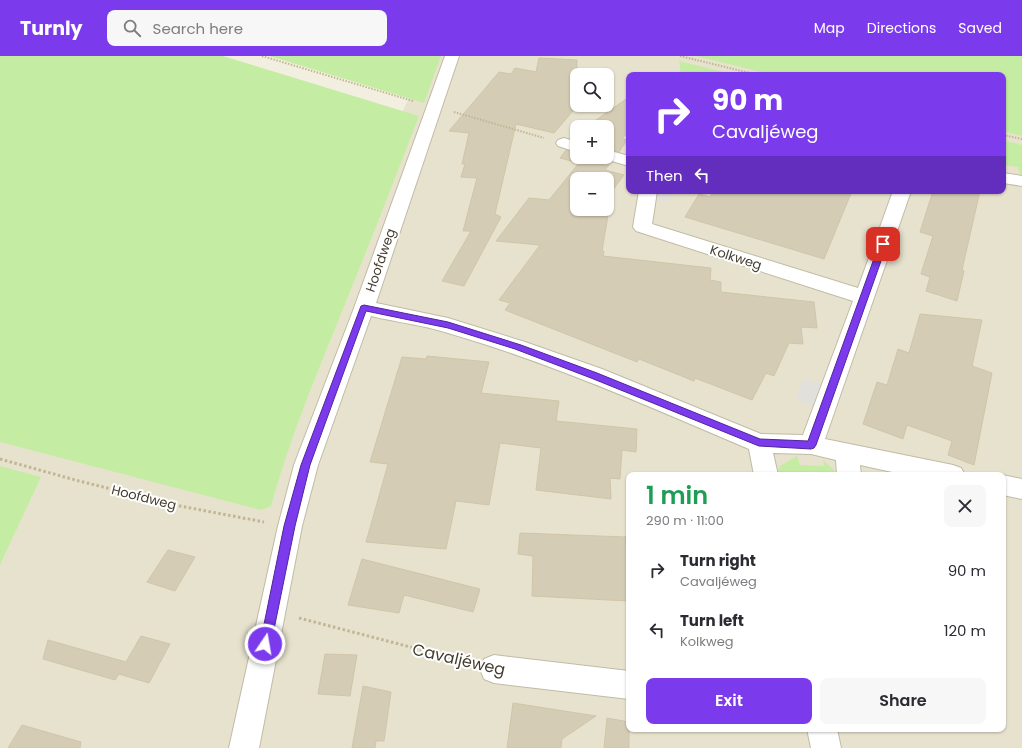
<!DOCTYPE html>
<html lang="en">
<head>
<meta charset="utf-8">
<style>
  :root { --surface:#fff; --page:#f7f7f7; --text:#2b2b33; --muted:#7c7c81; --accent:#7c3aed }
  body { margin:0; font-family:Poppins,sans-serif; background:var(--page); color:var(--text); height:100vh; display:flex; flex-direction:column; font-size:15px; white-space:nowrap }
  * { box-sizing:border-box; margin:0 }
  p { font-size:13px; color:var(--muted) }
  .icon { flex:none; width:22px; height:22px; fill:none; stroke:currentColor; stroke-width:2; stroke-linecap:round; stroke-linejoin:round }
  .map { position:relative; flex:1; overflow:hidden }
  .drawer { position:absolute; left:626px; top:416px; width:380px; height:260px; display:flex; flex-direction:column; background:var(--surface); border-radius:8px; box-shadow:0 1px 3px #0004 }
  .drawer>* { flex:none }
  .top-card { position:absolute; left:626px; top:16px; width:380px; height:122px; border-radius:8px; box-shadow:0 1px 3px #0004; background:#7c3aed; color:#fff; overflow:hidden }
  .tools { position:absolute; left:570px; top:12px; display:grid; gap:8px }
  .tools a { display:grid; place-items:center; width:44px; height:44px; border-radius:8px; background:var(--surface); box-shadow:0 1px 3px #0004; font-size:20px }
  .pin { position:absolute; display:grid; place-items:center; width:34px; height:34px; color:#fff; margin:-17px; border-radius:8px; box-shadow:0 2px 6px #0006 }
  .me { position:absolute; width:44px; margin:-22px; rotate:12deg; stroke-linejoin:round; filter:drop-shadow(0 0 3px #0008) }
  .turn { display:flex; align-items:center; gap:14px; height:84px; padding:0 20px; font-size:18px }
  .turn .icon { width:52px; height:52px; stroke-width:2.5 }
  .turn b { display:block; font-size:28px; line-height:34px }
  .then { display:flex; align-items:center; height:38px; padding:0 20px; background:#0003; gap:8px; font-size:15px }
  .round { display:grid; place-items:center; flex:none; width:42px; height:42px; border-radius:8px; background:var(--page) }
  .headline { display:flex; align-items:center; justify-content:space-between; height:68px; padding:0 20px }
  h1 { font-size:24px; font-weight:600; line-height:30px; color:#1e9e55 }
  .action { display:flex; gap:8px; margin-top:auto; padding:8px 20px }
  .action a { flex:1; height:46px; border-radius:8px; background:var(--accent); color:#fff; font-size:16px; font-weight:600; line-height:46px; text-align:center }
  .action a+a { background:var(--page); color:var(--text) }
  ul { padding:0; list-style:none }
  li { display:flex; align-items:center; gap:12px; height:60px; padding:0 20px }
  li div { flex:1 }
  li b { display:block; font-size:15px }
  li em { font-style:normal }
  header { display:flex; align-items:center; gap:24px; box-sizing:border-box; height:56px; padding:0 20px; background:var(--accent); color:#fff }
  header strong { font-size:19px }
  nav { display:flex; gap:22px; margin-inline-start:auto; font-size:14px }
  .search { width:280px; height:36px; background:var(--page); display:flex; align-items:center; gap:10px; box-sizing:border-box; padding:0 14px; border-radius:8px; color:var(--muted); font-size:15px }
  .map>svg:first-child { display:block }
  .residential { fill:#e7e2ce; fill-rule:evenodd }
  .green { fill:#c4eda3 }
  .parking { fill:#e2e0da }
  .building { fill:#d4ccb5; stroke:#d1c5a7; fill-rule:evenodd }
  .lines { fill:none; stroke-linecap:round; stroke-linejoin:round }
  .minor-casing { stroke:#c1bba5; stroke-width:2 }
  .path-far2 { stroke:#c2b692; stroke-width:2; stroke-dasharray:1.5 1.5; stroke-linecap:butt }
  .path-far1 { stroke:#c2b692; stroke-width:2.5; stroke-dasharray:2 2; stroke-linecap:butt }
  .path { stroke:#c2b692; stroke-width:3; stroke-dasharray:2.5 2.5; stroke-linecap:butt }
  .minor { fill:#fff; fill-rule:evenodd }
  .route { fill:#7c3aed; stroke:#51269a }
  .labels { text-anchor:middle; stroke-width:4; stroke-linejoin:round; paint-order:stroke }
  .street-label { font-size:13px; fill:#443e31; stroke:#fff }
  .near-street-label { font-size:16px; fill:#443e31; stroke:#fff }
</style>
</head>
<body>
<header>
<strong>Turnly</strong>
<div class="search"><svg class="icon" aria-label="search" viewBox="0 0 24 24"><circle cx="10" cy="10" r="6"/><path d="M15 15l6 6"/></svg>Search here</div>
<nav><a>Map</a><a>Directions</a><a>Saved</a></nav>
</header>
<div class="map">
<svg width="1022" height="692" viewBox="0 0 1022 692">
  <rect width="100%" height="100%" fill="#f3efe0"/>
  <path class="residential" d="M 428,0 L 722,0 L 801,19 L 629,19 L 629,135 L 1003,135 L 1003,68 L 1022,73 L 1022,692 L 0,692 L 0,364 L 233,426 ZM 577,19 L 607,19 L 607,49 L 577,49 ZM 577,71 L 607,71 L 607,101 L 577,101 ZM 577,123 L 607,123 L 607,153 L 577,153 ZM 629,419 L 1003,419 L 1003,673 L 629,673 Z"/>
  <path class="green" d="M 0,0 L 223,0 L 419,60 C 396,120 373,179 349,238 C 321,308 291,377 271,450 L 261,454 L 0,386 Z
    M 269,0 L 441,0 L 424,47 Z
    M 696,0 L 1022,0 L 1022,80 L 1003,75 L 1003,19 L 773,19 Z
    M 679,5 L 736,19 L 681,19 Z
    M 1003,84 L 1022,89 L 1022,121 L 1020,119 L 1018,111 L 1003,109 Z
    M 797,400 L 800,409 L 824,410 L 823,404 L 834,414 L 835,419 L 777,419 L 780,410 Z
    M 0,410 L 41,421 L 0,509 Z"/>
  <path class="parking" d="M 656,135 L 671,135 L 669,146 L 655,144 Z
    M 804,322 L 824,329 L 817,351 L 796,344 Z"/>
  <path class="building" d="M 539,2 L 577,4 L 577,12 L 604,19 L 577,19 L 577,49 L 578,49 L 554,77 L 516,68 L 495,158 L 501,161 L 464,230 L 442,225 L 471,175 L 463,175 L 477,122 L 461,121 L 465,108 L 462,108 L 469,77 L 449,75 L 499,16 L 511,18 L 515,12 L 536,16 Z
    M 629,41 L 629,74 L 622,83 L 627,84 L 619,96 L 607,93 L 607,71 L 586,71 Z
    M 566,94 L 577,97 L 577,101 L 598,101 L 601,103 L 611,106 L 605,114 L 624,119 L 612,135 L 602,195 L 604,195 L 603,200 L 711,212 L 710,224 L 721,226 L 721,236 L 814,246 L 817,272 L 801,271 L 803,288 L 789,287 L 774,320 L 766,317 L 752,344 L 695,322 L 694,325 L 639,303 L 637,306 L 505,254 L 510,247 L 499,244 L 540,189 L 496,185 L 529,142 L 549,144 L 579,107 L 560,102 ZM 577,123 L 607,123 L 607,153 L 577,153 Z
    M 714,135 L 852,135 L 824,203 L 685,161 L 699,138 L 710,141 Z
    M 933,135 L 980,135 L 962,214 L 964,215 L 957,245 L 926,235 L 930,221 L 921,218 L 933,180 L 920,176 Z
    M 920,258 L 982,264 L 972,310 L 992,317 L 974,409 L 948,399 L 952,385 L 907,369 L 903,383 L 863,368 L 877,326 L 887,329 L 898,293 L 909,297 Z
    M 427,300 L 489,306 L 481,337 L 559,345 L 556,365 L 637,373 L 636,396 L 622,394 L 620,423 L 610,422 L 611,443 L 536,434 L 541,392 L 500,387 L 489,449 L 456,445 L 446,493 L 366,486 L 388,408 L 370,406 L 402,301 L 426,303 Z
    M 520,477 L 626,481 L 628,545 L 532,540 L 533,500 L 518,498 Z
    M 168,494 L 195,501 L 175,535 L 147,526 Z
    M 362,503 L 480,533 L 473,556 L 404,539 L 399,557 L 348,549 Z
    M 141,580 L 170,588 L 149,627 L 119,618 L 115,624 L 43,603 L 48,584 L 126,606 Z
    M 325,598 L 357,599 L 350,640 L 318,638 Z
    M 363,630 L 391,636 L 384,685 L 376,685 L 375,692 L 352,692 Z
    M 513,647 L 596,660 L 562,683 L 561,692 L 507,692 Z
    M 607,662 L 629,666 L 629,692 L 604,692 Z
    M 22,669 L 81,686 L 80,692 L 8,692 Z"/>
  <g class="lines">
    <defs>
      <path id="minor" d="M 445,0 L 459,0 L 376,247 L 448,262 L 525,286 L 602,313 L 761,378 L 803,379 L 853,245 L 636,175 L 633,171 L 639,135 L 657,135 L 652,168 L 858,232 L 893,135 L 911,135 L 825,383 L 953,409 L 961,412 L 965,419 L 906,419 L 860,409 L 861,419 L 837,419 L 836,404 L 811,398 L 773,397 L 778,419 L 754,419 L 749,393 C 650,351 551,307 448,277 C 423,269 396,266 371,260 L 318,409 L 302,470 L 259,692 L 229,692 L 278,470 L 294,409 L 354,252 Z
        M 564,82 L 577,86 L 577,96 L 558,90 L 556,87 L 558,84 Z
        M 607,94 L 629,100 L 629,110 L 601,102 L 600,101 L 607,101 Z
        M 1003,117 L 1022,120 L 1022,130 L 1003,127 Z
        M 1003,419 L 1022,423 L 1022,443 L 1003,439 Z
        M 494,599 L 629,615 L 629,643 L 494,627 L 484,623 L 480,613 L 484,603 Z
        M 807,673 L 837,673 L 841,692 L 811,692 Z"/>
    </defs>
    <use href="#minor" class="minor-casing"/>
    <path class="path-far2" d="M 262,0 L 413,45
      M 680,0 L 758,19
      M 454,56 L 544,82
      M 1003,79 L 1022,83"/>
    <path class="path-far1" d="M 0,403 L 3,404"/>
    <path class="path" d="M 0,403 L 79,425 L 180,450 L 264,466
      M 299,562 L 468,606"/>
    <use href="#minor" class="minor"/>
  </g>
  <path class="route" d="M 880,186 L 886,186 L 887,188 L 816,389 L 814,392 L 811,393 L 759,390 L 591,322 L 515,293 L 448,272 L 366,255 L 310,409 L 295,470 L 271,588 L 269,592 L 265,594 L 261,592 L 260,588 L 284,470 L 301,409 L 361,250 L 364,249 L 448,266 L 521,289 L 597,317 L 760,383 L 808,385 Z"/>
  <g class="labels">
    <g class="street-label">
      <text transform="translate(736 201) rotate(18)" y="5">Kolkweg</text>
      <text transform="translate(380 204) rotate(-71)" y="5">Hoofdweg</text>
      <text transform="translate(144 441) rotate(14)" y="5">Hoofdweg</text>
    </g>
    <g class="near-street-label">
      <text transform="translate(459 603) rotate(13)" y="6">Cavaljéweg</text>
    </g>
  </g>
</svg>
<div class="tools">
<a><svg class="icon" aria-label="search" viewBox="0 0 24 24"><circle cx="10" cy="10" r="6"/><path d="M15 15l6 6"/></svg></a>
<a>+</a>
<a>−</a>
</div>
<div class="pin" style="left:883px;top:188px;background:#d93025"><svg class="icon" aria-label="arrive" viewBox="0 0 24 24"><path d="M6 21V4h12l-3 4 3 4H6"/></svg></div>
<svg class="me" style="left:265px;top:588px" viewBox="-20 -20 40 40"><circle r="17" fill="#7c3aed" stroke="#fff" stroke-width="3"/><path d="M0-11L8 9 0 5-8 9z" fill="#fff"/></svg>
<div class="top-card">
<div class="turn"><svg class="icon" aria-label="right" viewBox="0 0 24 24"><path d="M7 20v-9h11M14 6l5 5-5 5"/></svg><div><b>90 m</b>Cavaljéweg</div></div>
<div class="then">Then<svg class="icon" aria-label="left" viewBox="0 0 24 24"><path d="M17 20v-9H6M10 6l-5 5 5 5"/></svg></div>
</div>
<section class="drawer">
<div class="headline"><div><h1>1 min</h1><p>290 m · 11:00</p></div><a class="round"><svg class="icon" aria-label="close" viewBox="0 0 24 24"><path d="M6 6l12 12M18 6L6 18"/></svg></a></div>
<ul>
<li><svg class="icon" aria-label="right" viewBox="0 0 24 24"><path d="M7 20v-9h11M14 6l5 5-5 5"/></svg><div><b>Turn right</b><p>Cavaljéweg</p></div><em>90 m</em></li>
<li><svg class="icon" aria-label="left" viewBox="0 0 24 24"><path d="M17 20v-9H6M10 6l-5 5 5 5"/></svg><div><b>Turn left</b><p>Kolkweg</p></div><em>120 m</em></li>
</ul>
<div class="action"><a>Exit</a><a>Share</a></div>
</section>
</div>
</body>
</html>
